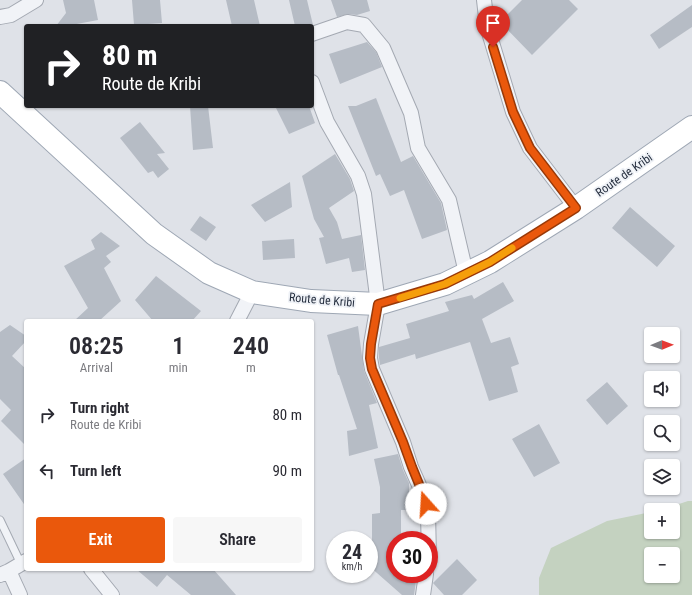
<!DOCTYPE html>
<html lang="en">
<head>
<meta charset="utf-8">
<style>
  :root { --surface:#fff; --page:#f7f7f7; --text:#2b2b33; --muted:#7c7c81; --accent:#ea580c }
  body { margin:0; font-family:"Roboto Condensed",sans-serif; background:var(--page); color:var(--text); height:100vh; display:flex; flex-direction:column; font-size:15px; white-space:nowrap }
  * { box-sizing:border-box; margin:0 }
  p { font-size:13px; color:var(--muted) }
  .icon { flex:none; width:22px; height:22px; fill:none; stroke:currentColor; stroke-width:2; stroke-linecap:round; stroke-linejoin:round }
  .map { position:relative; flex:1; overflow:hidden }
  .drawer { position:absolute; left:24px; top:319px; width:290px; height:252px; display:flex; flex-direction:column; background:var(--surface); border-radius:4px; box-shadow:0 1px 3px #0004 }
  .drawer>* { flex:none }
  .banner { position:absolute; left:24px; top:24px; width:290px; height:84px; border-radius:4px; box-shadow:0 1px 3px #0004; background:#202124; color:#fff; overflow:hidden }
  .needle { width:26px; rotate:89deg }
  .fabs { position:absolute; left:644px; top:327px; display:grid; gap:8px }
  .fabs a { display:grid; place-items:center; width:36px; height:36px; border-radius:4px; background:var(--surface); box-shadow:0 1px 3px #0004; font-size:20px }
  .speed { position:absolute; left:326px; top:531px; display:flex; gap:8px; font-size:20px; font-weight:700; text-align:center }
  .speed>* { display:grid; place-content:center; width:52px; height:52px; border-radius:50%; background:var(--surface); box-shadow:0 1px 3px #0004; line-height:1 }
  .speed small { font-size:10px; font-weight:400 }
  .speed .limit { border:6px solid #d22; background:#fff; color:#111 }
  .pin { position:absolute; display:grid; place-items:center; width:34px; height:34px; color:#fff; margin:-41px -17px; border-radius:50% 50% 50% 0; rotate:-45deg; box-shadow:0 0 4px #0007 }
  .pin .icon { rotate:45deg }
  .me { position:absolute; width:44px; margin:-22px; rotate:341deg; stroke-linejoin:round; filter:drop-shadow(0 0 3px #0008) }
  .turn { display:flex; align-items:center; gap:14px; height:84px; padding:0 12px; font-size:18px }
  .turn .icon { width:52px; height:52px; stroke-width:2.5 }
  .turn b { display:block; font-size:28px; line-height:34px }
  .eta { display:flex; justify-content:space-evenly; align-items:center; height:68px; text-align:center }
  .eta b { font-size:24px; font-weight:600; line-height:28px }
  .cta { display:flex; gap:8px; margin-top:auto; padding:8px 12px }
  .cta a { flex:1; height:46px; border-radius:4px; background:var(--accent); color:#fff; font-size:16px; font-weight:600; line-height:46px; text-align:center }
  .cta a+a { background:var(--page); color:var(--text) }
  ul { padding:0; list-style:none }
  li { display:flex; align-items:center; gap:12px; height:56px; padding:0 12px }
  li div { flex:1 }
  li b { display:block; font-size:15px }
  li em { font-style:normal }
  .map>svg:first-child { display:block }
  .green { fill:#c4d2c0; fill-rule:evenodd }
  .building { fill:#b6bcc5 }
  .lines { fill:none; stroke-linecap:round; stroke-linejoin:round }
  .service-casing { stroke:#a4a9b2; stroke-width:9 }
  .minor-casing { stroke:#a4a9b2; stroke-width:16 }
  .primary-casing { stroke:#9ea7b4; stroke-width:24 }
  .service { stroke:#f1f3f7; stroke-width:7 }
  .minor { stroke:#f1f3f7; stroke-width:14 }
  .primary { stroke:#fff; stroke-width:22 }
  .route-casing { stroke:#983908; stroke-width:10 }
  .route { stroke:#ea580c; stroke-width:7 }
  .slow { stroke:#f59e0b; stroke-width:7 }
  .labels { text-anchor:middle; stroke-width:3.5; stroke-linejoin:round; paint-order:stroke }
  .street-label { font-size:12px; fill:#273040; stroke:#eef1f6 }
</style>
</head>
<body>
<div class="map">
<svg width="692" height="595" viewBox="0 0 692 595">
  <rect width="100%" height="100%" fill="#dfe2e8"/>
  <path class="green" d="M 688,501 L 692,501 L 692,595 L 539,595 L 539,578 L 551,548 L 607,521 L 651,512 L 651,532 L 673,532 L 673,510 L 661,510 ZM 651,554 L 673,554 L 673,576 L 651,576 Z"/>
  <path class="building" d="M 63,0 L 94,0 L 98,20 L 66,26 L 56,26 L 66,13 Z
    M 132,0 L 160,0 L 162,23 L 134,25 Z
    M 226,0 L 254,0 L 260,26 L 232,26 Z
    M 289,0 L 307,0 L 313,25 L 309,26 L 295,26 Z
    M 331,0 L 367,0 L 370,11 L 357,15 L 348,14 L 337,17 Z
    M 522,0 L 569,0 L 578,9 L 532,55 L 500,22 Z
    M 692,5 L 692,27 L 659,49 L 650,35 Z
    M 367,42 L 376,52 L 382,67 L 340,84 L 329,54 Z
    M 376,98 L 401,162 L 413,156 L 441,203 L 447,230 L 422,239 L 404,190 L 390,196 L 380,174 L 376,176 L 348,106 L 356,106 Z
    M 190,106 L 208,106 L 213,148 L 193,150 Z
    M 275,106 L 309,106 L 315,123 L 289,134 Z
    M 140,122 L 165,153 L 157,154 L 169,169 L 158,178 L 153,171 L 148,173 L 120,138 Z
    M 335,154 L 350,179 L 354,191 L 329,208 L 337,222 L 342,239 L 361,235 L 365,270 L 352,272 L 349,258 L 326,264 L 319,238 L 324,237 L 314,219 L 302,176 Z
    M 290,182 L 292,207 L 265,222 L 251,205 Z
    M 630,207 L 675,246 L 657,267 L 612,228 Z
    M 200,216 L 216,227 L 206,241 L 190,230 Z
    M 101,232 L 120,246 L 106,256 L 111,262 L 104,268 L 121,301 L 99,321 L 74,321 L 88,308 L 64,266 L 95,249 L 91,240 Z
    M 294,239 L 295,258 L 263,260 L 262,241 Z
    M 156,276 L 201,311 L 192,321 L 153,321 L 135,300 Z
    M 503,282 L 514,301 L 482,319 L 491,343 L 510,337 L 519,364 L 511,367 L 518,392 L 489,401 L 470,342 L 416,359 L 415,354 L 380,365 L 379,358 L 379,347 L 410,338 L 406,324 L 449,311 L 445,302 L 472,295 L 474,299 Z
    M 10,325 L 26,336 L 26,341 L 12,356 L 26,369 L 26,446 L 1,421 L 11,410 L 0,399 L 0,332 Z
    M 358,326 L 364,371 L 377,403 L 369,405 L 378,448 L 349,456 L 347,431 L 357,429 L 339,375 L 338,375 L 327,335 Z
    M 607,382 L 628,406 L 607,425 L 586,400 Z
    M 539,424 L 560,463 L 534,477 L 512,439 Z
    M 398,454 L 403,470 L 409,483 L 409,510 L 401,510 L 401,540 L 395,540 L 395,574 L 417,574 L 414,595 L 402,595 L 369,566 L 369,558 L 372,555 L 372,514 L 380,513 L 380,487 L 374,459 Z
    M 26,458 L 26,507 L 3,474 Z
    M 457,559 L 477,580 L 462,595 L 444,595 L 433,583 Z
    M 136,569 L 213,569 L 236,595 L 191,595 L 167,575 L 157,587 Z"/>
  <g class="lines">
    <defs>
      <path id="service" d="M 0,520 L 21,564"/>
      <path id="minor" d="M 484,0 L 487,26 L 513,112 L 530,148 L 576,208
        M 0,17 L 11,15 L 36,0
        M 312,34 L 347,22 L 364,25 L 383,48 L 411,113 L 418,148 L 449,200 L 466,273
        M 312,82 L 327,122 L 358,176 L 364,194 L 378,304 L 371,344 L 370,358 L 372,369 L 403,442 L 411,467 L 423,494 L 428,513 L 429,557
        M 237,321 L 252,292
        M 91,569 L 112,595
        M 9,571 L 20,595
        M 0,575 L 9,571 L 26,561
        M 423,595 L 426,574"/>
      <path id="primary" d="M 0,92 L 154,234 L 209,273 L 252,292 L 311,301 L 378,304 L 445,284 L 490,262 L 576,208 L 692,127"/>
    </defs>
    <use href="#service" class="service-casing"/>
    <use href="#minor" class="minor-casing"/>
    <use href="#primary" class="primary-casing"/>
    <use href="#service" class="service"/>
    <use href="#minor" class="minor"/>
    <use href="#primary" class="primary"/>
  </g>
  <g class="lines">
    <defs>
      <path id="route" d="M 426,504 L 423,494 L 412,467 L 403,442 L 372,369 L 370,358 L 371,344 L 378,304 L 445,284 L 490,262 L 576,208 L 530,148 L 513,112 L 493,47"/>
    </defs>
    <use href="#route" class="route-casing"/>
    <use href="#route" class="route"/>
    <path class="slow" d="M 400,298 L 445,284 L 490,262 L 512,248"/>
  </g>
  <g class="labels">
    <g class="street-label">
      <text transform="translate(624 175) rotate(-35)" y="4">Route de Kribi</text>
      <text transform="translate(322 300) rotate(5)" y="4">Route de Kribi</text>
    </g>
  </g>
</svg>
<div class="fabs">
<a><svg class="needle" viewBox="-14 -14 28 28"><path d="M0-13l5 13h-10z" fill="#e53935"/><path d="M0 13l5-13h-10z" fill="#7c7c81"/></svg></a>
<a><svg class="icon" aria-label="sound" viewBox="0 0 24 24"><path d="M4 9h4l5-4v14l-5-4H4zM17 9q2 3 0 6"/></svg></a>
<a><svg class="icon" aria-label="search" viewBox="0 0 24 24"><circle cx="10" cy="10" r="6"/><path d="M15 15l6 6"/></svg></a>
<a><svg class="icon" aria-label="layers" viewBox="0 0 24 24"><path d="M12 4l9 5-9 5-9-5zM3 14l9 5 9-5"/></svg></a>
<a>+</a>
<a>−</a>
</div>
<div class="speed"><div>24<small>km/h</small></div><div class="limit">30</div></div>
<div class="pin" style="left:493px;top:47px;background:#d93025"><svg class="icon" aria-label="arrive" viewBox="0 0 24 24"><path d="M6 21V4h12l-3 4 3 4H6"/></svg></div>
<svg class="me" style="left:426px;top:504px" viewBox="-20 -20 40 40"><circle r="19" fill="#fff"/><path d="M0-13L10 11 0 6-10 11z" fill="#ea580c"/></svg>
<div class="banner">
<div class="turn"><svg class="icon" aria-label="right" viewBox="0 0 24 24"><path d="M7 20v-9h11M14 6l5 5-5 5"/></svg><div><b>80 m</b>Route de Kribi</div></div>
</div>
<section class="drawer">
<div class="eta">
<div><b>08:25</b><p>Arrival</p></div>
<div><b>1</b><p>min</p></div>
<div><b>240</b><p>m</p></div>
</div>
<ul>
<li><svg class="icon" aria-label="right" viewBox="0 0 24 24"><path d="M7 20v-9h11M14 6l5 5-5 5"/></svg><div><b>Turn right</b><p>Route de Kribi</p></div><em>80 m</em></li>
<li><svg class="icon" aria-label="left" viewBox="0 0 24 24"><path d="M17 20v-9H6M10 6l-5 5 5 5"/></svg><div><b>Turn left</b></div><em>90 m</em></li>
</ul>
<div class="cta"><a>Exit</a><a>Share</a></div>
</section>
</div>
</body>
</html>
